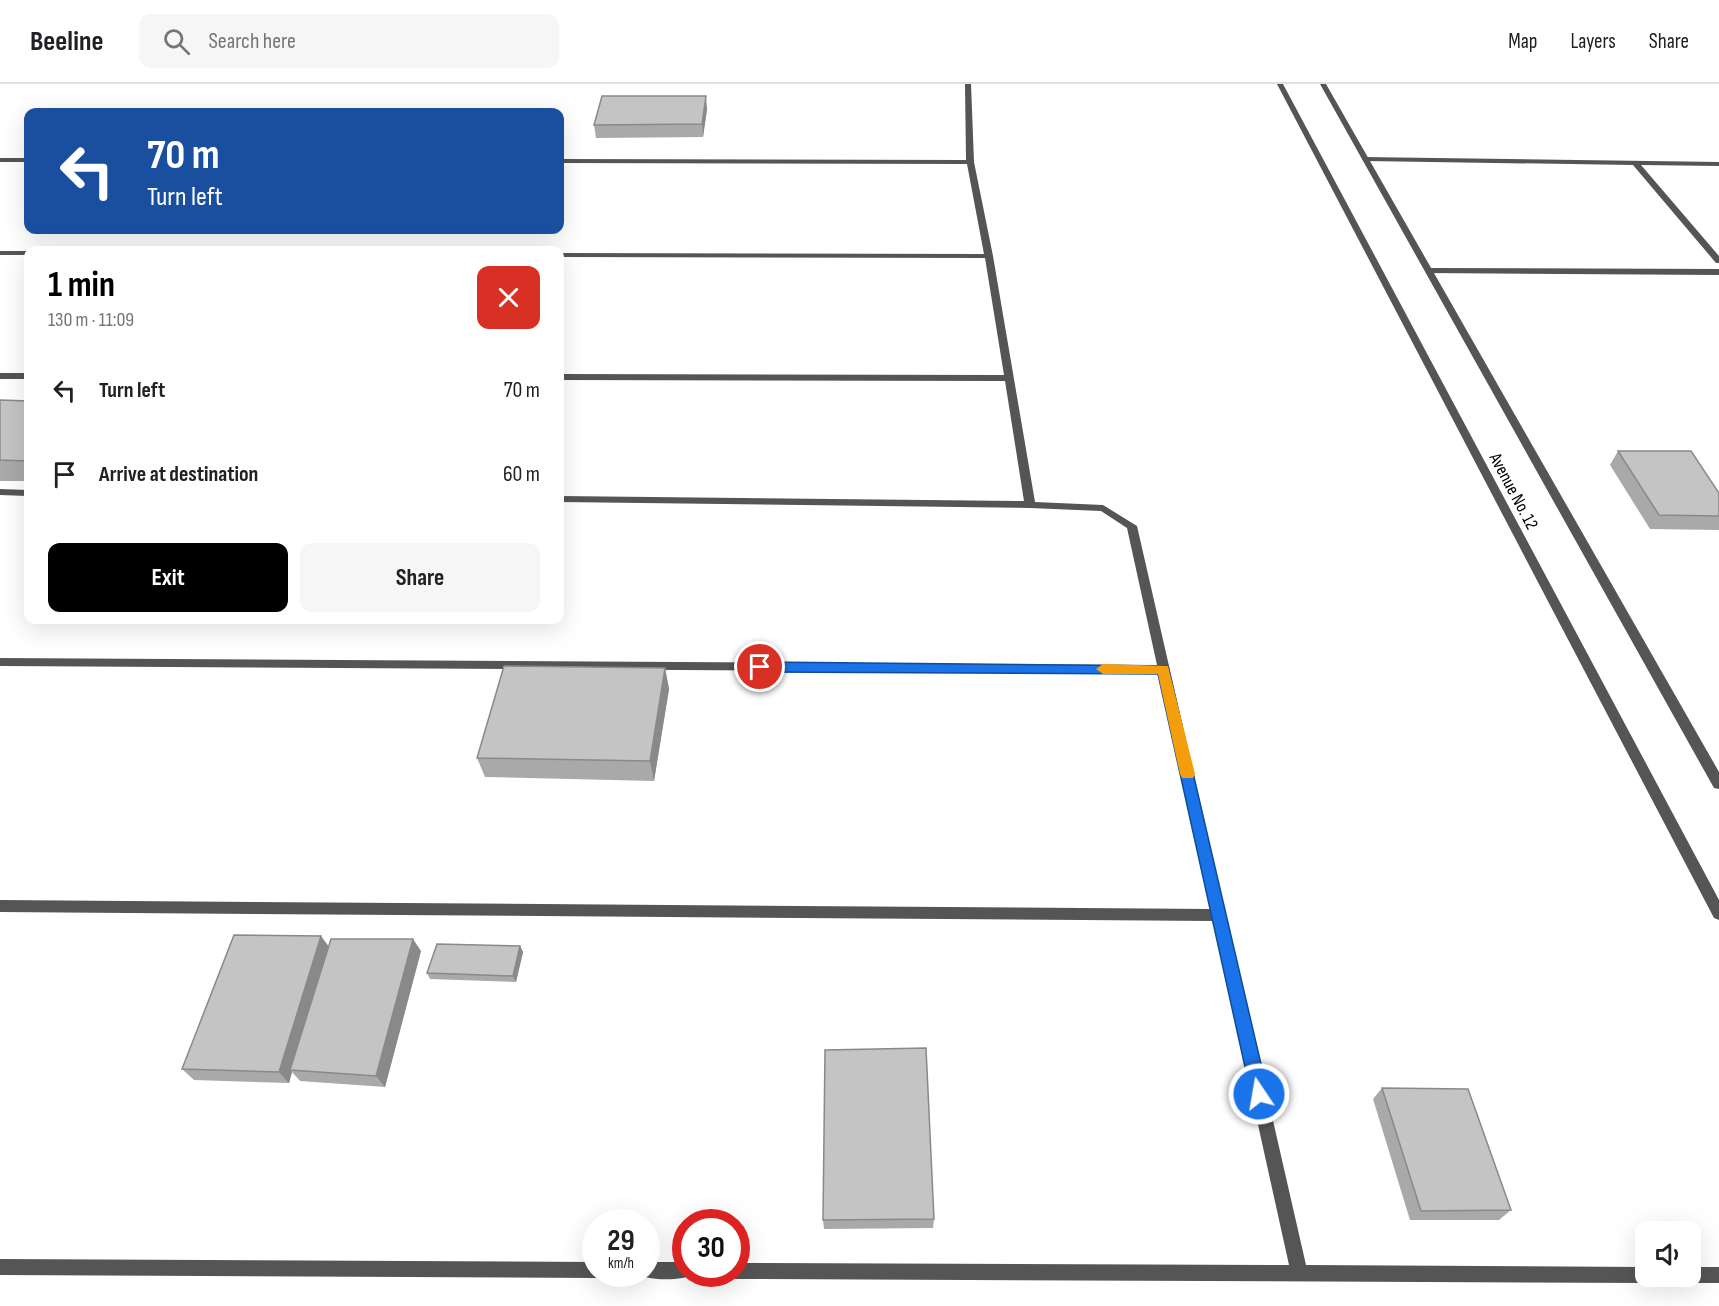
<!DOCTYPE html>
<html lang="en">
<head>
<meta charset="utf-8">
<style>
  :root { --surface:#fff; --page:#f6f6f6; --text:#202124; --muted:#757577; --line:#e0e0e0; --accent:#000 }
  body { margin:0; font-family:"Sofia Sans Condensed",sans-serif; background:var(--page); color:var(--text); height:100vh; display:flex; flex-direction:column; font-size:22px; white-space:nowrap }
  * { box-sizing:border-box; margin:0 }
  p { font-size:20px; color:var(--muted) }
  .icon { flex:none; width:33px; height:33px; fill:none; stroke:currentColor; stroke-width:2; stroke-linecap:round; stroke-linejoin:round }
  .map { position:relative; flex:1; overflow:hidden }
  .side { position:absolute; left:24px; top:162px; width:540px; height:378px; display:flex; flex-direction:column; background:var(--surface); border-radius:12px; box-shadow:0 6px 24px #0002 }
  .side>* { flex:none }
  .top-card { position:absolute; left:24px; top:24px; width:540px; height:126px; border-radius:12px; box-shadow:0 6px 24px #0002; background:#1a4fa0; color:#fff; overflow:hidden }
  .buttons { position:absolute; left:1635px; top:1137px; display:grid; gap:12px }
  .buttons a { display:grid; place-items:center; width:66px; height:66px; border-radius:12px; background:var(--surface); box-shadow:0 6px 24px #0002; font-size:30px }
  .speed { position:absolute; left:582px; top:1125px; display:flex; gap:12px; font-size:30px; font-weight:700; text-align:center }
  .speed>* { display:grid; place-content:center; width:78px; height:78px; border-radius:50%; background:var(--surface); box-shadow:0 6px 24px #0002; line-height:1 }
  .speed small { font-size:15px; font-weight:400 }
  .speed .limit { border:9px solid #d22; background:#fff; color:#111 }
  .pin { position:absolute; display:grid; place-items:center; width:51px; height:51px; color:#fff; margin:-26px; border:3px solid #fff; border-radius:50%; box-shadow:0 2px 6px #0007 }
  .me { position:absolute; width:66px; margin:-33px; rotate:348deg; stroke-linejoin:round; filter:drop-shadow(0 0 4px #0008) }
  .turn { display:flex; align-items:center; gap:21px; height:126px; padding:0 24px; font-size:27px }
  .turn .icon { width:78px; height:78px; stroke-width:2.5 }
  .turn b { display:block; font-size:42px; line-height:51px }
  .round { display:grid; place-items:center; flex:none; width:63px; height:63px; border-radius:12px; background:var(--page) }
  .summary { display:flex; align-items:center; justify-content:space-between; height:102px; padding:0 24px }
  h1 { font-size:36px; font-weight:700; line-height:45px; color:var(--accent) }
  .cta { display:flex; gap:12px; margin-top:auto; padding:12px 24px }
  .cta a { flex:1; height:69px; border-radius:12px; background:var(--accent); color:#fff; font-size:24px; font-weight:700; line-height:69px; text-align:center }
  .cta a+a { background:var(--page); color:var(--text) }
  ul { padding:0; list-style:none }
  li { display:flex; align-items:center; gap:18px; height:84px; padding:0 24px }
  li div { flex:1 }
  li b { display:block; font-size:22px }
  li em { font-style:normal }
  header { display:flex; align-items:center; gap:36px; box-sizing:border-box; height:84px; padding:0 30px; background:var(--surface); border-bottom:2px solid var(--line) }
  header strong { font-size:28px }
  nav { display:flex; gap:33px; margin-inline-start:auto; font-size:21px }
  .search { width:420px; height:54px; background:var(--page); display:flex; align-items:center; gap:15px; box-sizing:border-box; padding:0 21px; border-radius:12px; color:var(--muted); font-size:22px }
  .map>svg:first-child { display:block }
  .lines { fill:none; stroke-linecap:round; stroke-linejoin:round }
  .minor { fill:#555; fill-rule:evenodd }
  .tertiary { fill:#555; fill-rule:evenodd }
  .wall { fill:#a9a9a9 }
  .shaded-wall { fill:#898989 }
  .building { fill:#c4c4c4; stroke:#898989; stroke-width:1.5 }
  .route { fill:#1a73e8; stroke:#114b97; stroke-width:1.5 }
  .slow { fill:#f59e0b }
  .labels { text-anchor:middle; stroke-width:4.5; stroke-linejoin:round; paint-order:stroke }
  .street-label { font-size:18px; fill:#000; stroke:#fff }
</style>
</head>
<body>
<header>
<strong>Beeline</strong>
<div class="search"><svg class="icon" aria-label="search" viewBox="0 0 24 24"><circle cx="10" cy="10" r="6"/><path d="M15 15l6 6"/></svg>Search here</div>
<nav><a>Map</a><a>Layers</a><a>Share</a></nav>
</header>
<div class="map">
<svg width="1719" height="1222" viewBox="0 0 1719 1222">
  <rect width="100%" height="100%" fill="#fff"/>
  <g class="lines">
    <path class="minor" d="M 965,0 L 971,0 L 974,78 L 993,172 L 1035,418 L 1103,421 L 1137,442 L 1306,1181 L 1646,1183 L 1646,1192 L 1654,1192 L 1652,1197 L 1646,1199 L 736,1195 L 730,1193 L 729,1190 L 736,1190 L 736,1179 L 1289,1181 L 1213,837 L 0,828 L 0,816 L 1211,825 L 1159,589 L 0,582 L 0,574 L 1157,581 L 1127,444 L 1101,427 L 1030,424 L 560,418 L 560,412 L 1024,417 L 1005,297 L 560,296 L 560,290 L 1004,291 L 985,174 L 560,173 L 560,169 L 984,170 L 967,80 L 560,79 L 560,75 L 966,76 Z
      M 1363,73 L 1719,78 L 1719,82 L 1641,81 L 1719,172 L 1719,179 L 1716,179 L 1633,81 L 1366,77 L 1362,75 Z
      M 0,74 L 28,74 L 28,78 L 0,78 Z
      M 0,167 L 28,167 L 28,171 L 0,171 Z
      M 1429,184 L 1719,185 L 1719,191 L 1426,189 L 1426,185 Z
      M 0,289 L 28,289 L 28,295 L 0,295 Z
      M 0,405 L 28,406 L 28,412 L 0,411 Z
      M 0,1175 L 596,1178 L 596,1190 L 603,1190 L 596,1194 L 0,1191 Z
      M 646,1178 L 686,1178 L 686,1190 L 693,1190 C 685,1197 647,1197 639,1190 L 646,1190 Z
      M 1690,1183 L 1719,1183 L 1719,1199 L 1690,1199 L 1684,1197 L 1682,1192 L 1690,1192 Z"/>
    <path class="tertiary" d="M 1277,0 L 1283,0 L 1719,816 L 1719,836 L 1714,834 Z
      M 1320,0 L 1326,0 L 1719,688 L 1719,705 L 1714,704 Z"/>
  </g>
  <path class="wall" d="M 707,25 L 703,53 L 596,54 L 594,41 Z
    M 0,316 L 28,317 L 28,397 L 0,397 Z
    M 1618,367 L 1719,409 L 1719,446 L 1650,445 L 1610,381 Z
    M 665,584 L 669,605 L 654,697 L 485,693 L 477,674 Z
    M 520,862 L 523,868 L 516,898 L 430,895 L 427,889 Z
    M 328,863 L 421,867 L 385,1003 L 300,997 L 292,988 L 289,999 L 194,996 L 182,985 Z
    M 1382,1004 L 1511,1126 L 1499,1136 L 1410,1136 L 1373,1015 Z
    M 934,1135 L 933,1144 L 824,1145 L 823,1136 Z"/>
  <path class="shaded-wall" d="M 706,12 L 707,25 L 703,53 L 702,40 Z
    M 665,584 L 669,605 L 654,697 L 650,677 Z
    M 321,852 L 330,864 L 290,986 L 292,988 L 289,999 L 279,988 Z
    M 413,855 L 421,867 L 385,1003 L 376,992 Z
    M 520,862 L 523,868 L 516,898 L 513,892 Z"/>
  <path class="building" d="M 602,12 L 706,12 L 702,40 L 594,41 Z
    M 0,316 L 28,317 L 28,377 L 0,376 Z
    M 1618,367 L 1691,367 L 1719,409 L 1719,432 L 1659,431 Z
    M 504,582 L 665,584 L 650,677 L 477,674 Z
    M 234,851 L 321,852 L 279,988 L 182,985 Z
    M 331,855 L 413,855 L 376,992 L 290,986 Z
    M 437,860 L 520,862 L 513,892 L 427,889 Z
    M 926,964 L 934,1135 L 823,1136 L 825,966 Z
    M 1382,1004 L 1468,1005 L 1511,1126 L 1421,1127 Z"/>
  <path class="route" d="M 760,578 L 1168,582 L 1268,1010 L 1266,1016 L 1259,1019 L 1253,1016 L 1251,1010 L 1158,590 L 760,588 L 753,583 Z"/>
  <path class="slow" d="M 1103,580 L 1168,582 L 1195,690 L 1193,694 L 1182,694 L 1180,690 L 1158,590 L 1103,590 L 1096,585 Z"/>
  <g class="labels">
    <g class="street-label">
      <text transform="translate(1514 407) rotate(62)" y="6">Avenue No. 12</text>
    </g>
  </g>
</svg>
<div class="buttons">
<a><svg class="icon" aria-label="sound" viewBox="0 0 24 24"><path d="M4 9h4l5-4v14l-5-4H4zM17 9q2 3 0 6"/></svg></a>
</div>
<div class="speed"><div>29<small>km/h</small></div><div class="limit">30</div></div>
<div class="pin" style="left:760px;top:583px;background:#d93025"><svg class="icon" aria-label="arrive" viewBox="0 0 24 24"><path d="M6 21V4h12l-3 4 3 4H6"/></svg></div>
<svg class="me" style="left:1259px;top:1010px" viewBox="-20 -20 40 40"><circle r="17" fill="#1a73e8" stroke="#fff" stroke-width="3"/><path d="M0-11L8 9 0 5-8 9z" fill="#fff"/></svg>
<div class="top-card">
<div class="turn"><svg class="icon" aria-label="left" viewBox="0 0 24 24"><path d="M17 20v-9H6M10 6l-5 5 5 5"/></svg><div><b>70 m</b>Turn left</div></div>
</div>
<section class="side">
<div class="summary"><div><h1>1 min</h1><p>130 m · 11:09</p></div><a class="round" style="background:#d93025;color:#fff"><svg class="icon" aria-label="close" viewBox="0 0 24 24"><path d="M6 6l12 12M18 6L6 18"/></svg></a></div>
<ul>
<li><svg class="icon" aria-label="left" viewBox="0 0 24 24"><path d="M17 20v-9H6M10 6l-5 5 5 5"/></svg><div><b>Turn left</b></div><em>70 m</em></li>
<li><svg class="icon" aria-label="arrive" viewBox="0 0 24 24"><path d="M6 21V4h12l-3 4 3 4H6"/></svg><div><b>Arrive at destination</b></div><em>60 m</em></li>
</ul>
<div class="cta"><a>Exit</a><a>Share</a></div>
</section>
</div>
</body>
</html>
